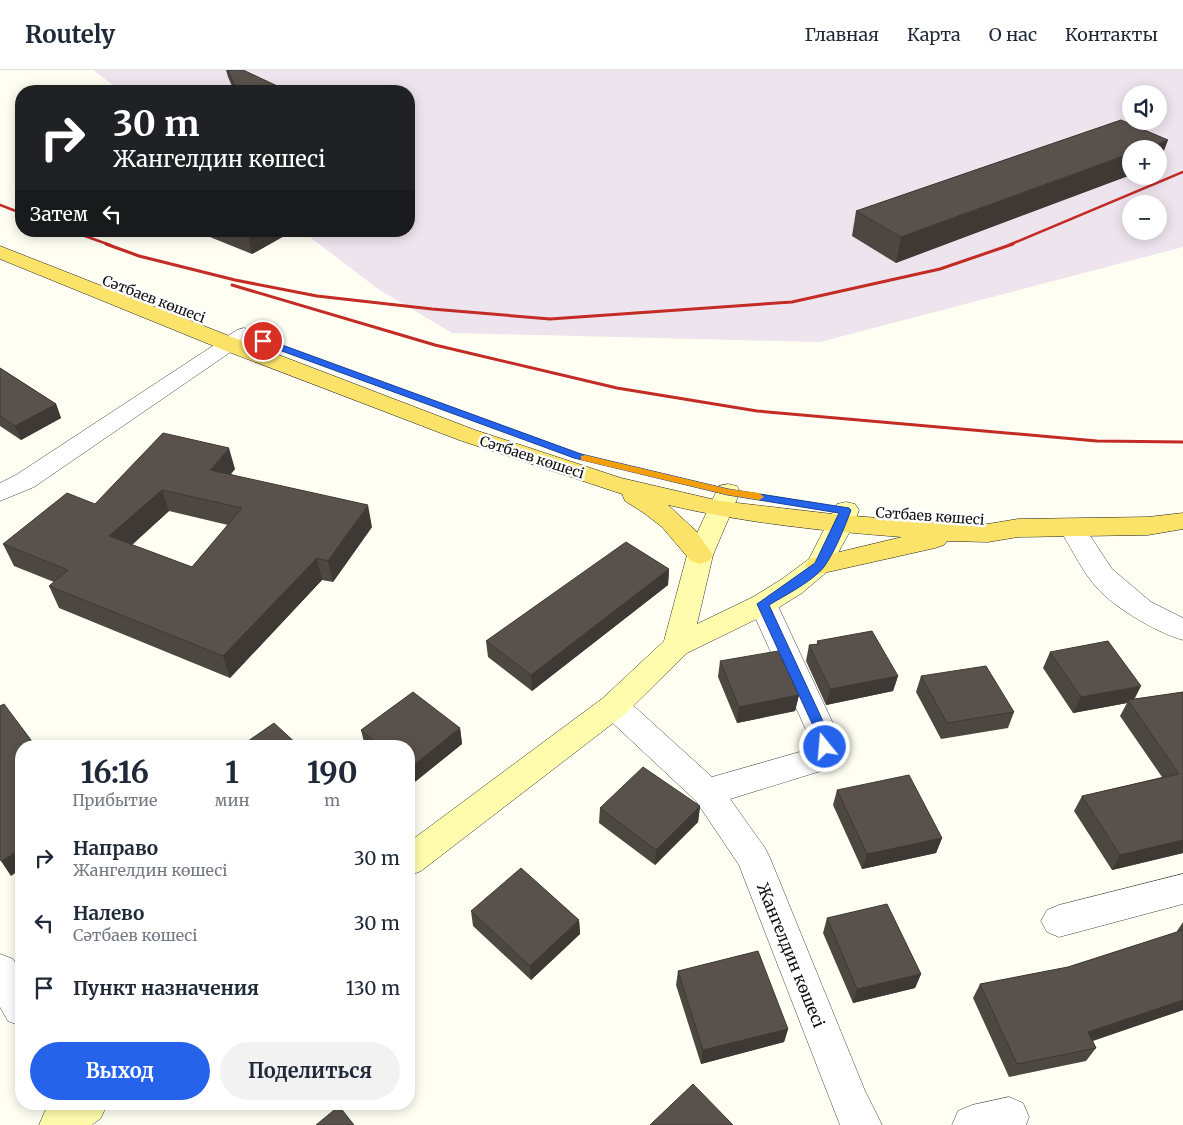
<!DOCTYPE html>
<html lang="ru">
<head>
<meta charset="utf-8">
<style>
  :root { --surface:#fff; --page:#f2f2f3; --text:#1f2937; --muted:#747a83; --line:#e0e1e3; --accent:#2563eb }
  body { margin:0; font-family:Merriweather,serif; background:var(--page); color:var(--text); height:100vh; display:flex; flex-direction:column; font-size:19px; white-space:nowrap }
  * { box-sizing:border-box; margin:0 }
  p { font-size:16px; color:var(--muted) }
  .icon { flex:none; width:28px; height:28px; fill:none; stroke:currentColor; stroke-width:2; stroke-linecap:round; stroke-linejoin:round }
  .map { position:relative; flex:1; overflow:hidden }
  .drawer { position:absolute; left:15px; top:670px; width:400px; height:370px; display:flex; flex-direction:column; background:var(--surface); border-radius:20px; box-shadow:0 2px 12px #0003 }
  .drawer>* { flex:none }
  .top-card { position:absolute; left:15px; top:15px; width:400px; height:152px; border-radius:20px; box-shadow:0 2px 12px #0003; background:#202124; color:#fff; overflow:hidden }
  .tools { position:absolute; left:1122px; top:15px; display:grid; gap:10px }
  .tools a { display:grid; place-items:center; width:45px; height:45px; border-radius:50%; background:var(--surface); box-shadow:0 2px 12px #0003; font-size:25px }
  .pin { position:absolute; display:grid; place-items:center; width:42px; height:42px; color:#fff; margin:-21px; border:2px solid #fff; border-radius:50%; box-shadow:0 1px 5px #0007 }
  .me { position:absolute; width:55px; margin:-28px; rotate:343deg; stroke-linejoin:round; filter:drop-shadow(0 0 4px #0008) }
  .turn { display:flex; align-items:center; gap:18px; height:105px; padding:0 15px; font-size:22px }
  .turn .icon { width:65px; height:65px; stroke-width:2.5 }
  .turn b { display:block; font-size:35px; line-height:42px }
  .then { display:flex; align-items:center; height:48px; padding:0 15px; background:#0003; gap:10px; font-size:19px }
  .eta { display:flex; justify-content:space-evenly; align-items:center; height:85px; text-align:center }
  .eta b { font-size:30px; font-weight:700; line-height:35px }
  .primary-button { display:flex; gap:10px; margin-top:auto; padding:10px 15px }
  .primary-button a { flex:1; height:58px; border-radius:30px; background:var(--accent); color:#fff; font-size:20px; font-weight:700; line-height:58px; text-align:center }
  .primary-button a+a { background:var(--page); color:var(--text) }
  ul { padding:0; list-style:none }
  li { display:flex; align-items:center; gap:15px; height:65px; padding:0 15px }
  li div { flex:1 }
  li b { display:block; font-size:19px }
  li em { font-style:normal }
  header { display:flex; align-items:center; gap:30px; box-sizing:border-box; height:70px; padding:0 25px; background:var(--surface); border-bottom:1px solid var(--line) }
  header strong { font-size:24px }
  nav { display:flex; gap:28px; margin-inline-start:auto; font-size:18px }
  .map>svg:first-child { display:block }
  .industrial { fill:#eee4ee; fill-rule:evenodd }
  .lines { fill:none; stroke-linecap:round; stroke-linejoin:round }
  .street-casing { stroke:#434343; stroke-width:1 }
  .secondary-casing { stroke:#323232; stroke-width:1 }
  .primary-casing { stroke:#212121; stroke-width:1 }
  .street { fill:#fff; fill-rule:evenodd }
  .secondary { fill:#fffdad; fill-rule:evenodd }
  .primary { fill:#fae368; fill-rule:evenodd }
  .rail-far1 { stroke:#c32b25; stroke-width:2.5 }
  .rail { stroke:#c32b25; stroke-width:3 }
  .wall { fill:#4d4741; fill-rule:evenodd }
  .shaded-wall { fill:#3e3935 }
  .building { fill:#59524c; stroke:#3e3935; fill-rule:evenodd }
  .route { fill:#2563eb; stroke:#184099 }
  .slow { fill:#f59e0b }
  .labels { text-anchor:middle; stroke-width:5; stroke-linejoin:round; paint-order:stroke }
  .street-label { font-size:14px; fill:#101010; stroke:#fff }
  .near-street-label { font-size:16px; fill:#101010; stroke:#fff }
</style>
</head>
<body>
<header>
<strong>Routely</strong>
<nav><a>Главная</a><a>Карта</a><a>О нас</a><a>Контакты</a></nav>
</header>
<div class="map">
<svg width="1183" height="1055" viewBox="0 0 1183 1055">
  <rect width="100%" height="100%" fill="#fffef2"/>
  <path class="industrial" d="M 93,0 L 1183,0 L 1183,177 L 820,272 L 452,263 L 378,219 L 302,161 L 409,161 L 409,21 L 121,21 ZM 1131,24 L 1159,24 L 1159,51 L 1131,51 ZM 1131,79 L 1159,79 L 1159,106 L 1131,106 ZM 1131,134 L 1159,134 L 1159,161 L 1131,161 Z"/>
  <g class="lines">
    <defs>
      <path id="street" d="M 244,258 L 251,260 L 255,264 L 251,268 L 34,417 L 0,431 L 0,413 L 16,405 L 237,260 Z
        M 1072,449 L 1081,452 L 1112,499 L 1151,532 L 1183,548 L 1183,570 C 1155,562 1109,535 1092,512 C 1079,495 1070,476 1059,458 L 1063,452 Z
        M 763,524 L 773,527 L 777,534 L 837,662 L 841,677 L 824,700 L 730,729 L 765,778 L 770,788 L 865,1021 L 882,1055 L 840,1055 L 739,795 L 696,731 L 603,644 L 599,636 L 603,628 L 614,624 L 625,628 L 712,707 L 803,681 L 809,674 L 807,662 L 749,534 L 753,527 Z
        M 1183,804 L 1183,834 L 1059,867 L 1047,862 L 1041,851 L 1047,840 L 1059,835 Z
        M 0,884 L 13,889 L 21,903 L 21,956 L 8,951 L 0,937 Z
        M 1009,1027 L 1023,1033 L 1029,1047 L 1026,1055 L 952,1055 L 958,1041 L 972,1035 Z"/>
      <path id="secondary" d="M 728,414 L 737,416 L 740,422 L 713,485 L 697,554 L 753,527 L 782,509 L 809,489 L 837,434 L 846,432 L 855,434 L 859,440 L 854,454 L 828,501 L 802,523 L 773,541 L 687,583 L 625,644 L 421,801 L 409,806 L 409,772 L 603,628 L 664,571 L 687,485 L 716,422 L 719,416 Z
        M 54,1034 L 107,1034 L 101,1048 L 92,1055 L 39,1055 L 45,1041 Z"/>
      <path id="primary" d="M 0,176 L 237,269 L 475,360 L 621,408 L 720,431 L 841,445 L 955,454 L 988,454 L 1018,449 L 1148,447 L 1183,443 L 1183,459 L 1148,465 L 1018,467 L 988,472 L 947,471 L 944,475 L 935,478 L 819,504 L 810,501 L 806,495 L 810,489 L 902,467 C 824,461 745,453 668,435 L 696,461 L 713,485 L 709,491 L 700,494 L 691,491 L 662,457 L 644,443 L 625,431 L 622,424 L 459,370 L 221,279 L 0,189 Z"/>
    </defs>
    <use href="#street" class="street-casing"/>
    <use href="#secondary" class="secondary-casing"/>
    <use href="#primary" class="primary-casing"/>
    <use href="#street" class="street"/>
    <use href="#secondary" class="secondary"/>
    <use href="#primary" class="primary"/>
    <path class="rail-far1" d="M 0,135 L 21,143
      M 71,161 L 110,175
      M 1009,175 L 1183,102"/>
    <path class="rail" d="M 106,174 L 139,186 L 235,210 L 317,226 L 432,239 L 550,249 L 792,232 L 940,199 L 1013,174
      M 232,215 L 435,275 L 617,318 L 757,341 L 1097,371 L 1183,372"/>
  </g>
  <path class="wall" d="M 226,0 L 243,0 L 288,21 L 234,21 L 228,7 Z
    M 1121,50 L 896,193 L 852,166 L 856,141 Z
    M 195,161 L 293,161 L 252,184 Z
    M 0,298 L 56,334 L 61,348 L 21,370 L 0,356 Z
    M 235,399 L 231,404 L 372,457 L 333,512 L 322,510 L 230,608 L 59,538 L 49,516 L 54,512 L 14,496 L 3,474 L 95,434 ZM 169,441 L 228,455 L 192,497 L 132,475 Z
    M 669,499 L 668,515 L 532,621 L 488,587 L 486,571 Z
    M 817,571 L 898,606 L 893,621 L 826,635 L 806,591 L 809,575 L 817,574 Z
    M 1050,582 L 1134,629 L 1183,622 L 1183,783 L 1112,800 L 1074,741 L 1082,726 L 1162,707 L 1120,646 L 1127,633 L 1073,643 L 1043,598 Z
    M 720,591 L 799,625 L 795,641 L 737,653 L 718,607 Z
    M 921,606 L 1014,642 L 1008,658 L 941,669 L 916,622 Z
    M 460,658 L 462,674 L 411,715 L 409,713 L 409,676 L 365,676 L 361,660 Z
    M 837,720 L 942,768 L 936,783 L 862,799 L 833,735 Z
    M 700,736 L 698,752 L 655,795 L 599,753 L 600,738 Z
    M 471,841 L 579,850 L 580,864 L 531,910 L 473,856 Z
    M 827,848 L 921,904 L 915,918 L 853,933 L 823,863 Z
    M 1183,852 L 1183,940 L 1093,971 L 1096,978 L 1086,991 L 1009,1007 L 973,928 L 980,914 L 1068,897 L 1177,862 L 1177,861 Z
    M 678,901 L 788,959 L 784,972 L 701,994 L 676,915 Z"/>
  <path class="shaded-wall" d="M 1168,70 L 1159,94 L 1159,79 L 1144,79 Z
    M 1131,83 L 1131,105 L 896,193 L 901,167 Z
    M 251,161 L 293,161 L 252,184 L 248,163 Z
    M 56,334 L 61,348 L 21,370 L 15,356 Z
    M 229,378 L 235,399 L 216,421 L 210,400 Z
    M 162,420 L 169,441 L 117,488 L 109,466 Z
    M 368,435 L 372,457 L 333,512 L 328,491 Z
    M 317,488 L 322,510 L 230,608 L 223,586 Z
    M 669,499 L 668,515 L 532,621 L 531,605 Z
    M 898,606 L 893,621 L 826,635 L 830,619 Z
    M 1141,616 L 1133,632 L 1128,630 L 1127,633 L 1073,643 L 1081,627 Z
    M 799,625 L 795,641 L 737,653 L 739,637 Z
    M 460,658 L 462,674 L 411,715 L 409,704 L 409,699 Z
    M 700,736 L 698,752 L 655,795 L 656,780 Z
    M 942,768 L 936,783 L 862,799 L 867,784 Z
    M 1183,770 L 1183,783 L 1112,800 L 1120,785 Z
    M 21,779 L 21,799 L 11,806 L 1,791 Z
    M 579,850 L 580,864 L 531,910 L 530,896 Z
    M 921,904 L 915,918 L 853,933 L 857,919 Z
    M 1183,930 L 1183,940 L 1079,975 L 1088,962 Z
    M 788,959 L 784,972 L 701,994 L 703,980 Z"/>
  <path class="building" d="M 228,0 L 243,0 L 288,21 L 237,21 Z
    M 1121,50 L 1168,70 L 1144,79 L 1131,79 L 1131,83 L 901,167 L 856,141 Z
    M 242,161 L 251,161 L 248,163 Z
    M 0,298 L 56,334 L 15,356 L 0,346 Z
    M 163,363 L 229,378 L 210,400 L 368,435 L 328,491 L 317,488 L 223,586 L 49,516 L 68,500 L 3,474 L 67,423 L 95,434 ZM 162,420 L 242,438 L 192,497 L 109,466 Z
    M 626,472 L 669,499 L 531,605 L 486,571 Z
    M 872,561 L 898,606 L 830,619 L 809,575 L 819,574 L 817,571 Z
    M 1108,571 L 1141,616 L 1081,627 L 1050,582 Z
    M 778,581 L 799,625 L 739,637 L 720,591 Z
    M 986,596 L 1014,642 L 947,653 L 921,606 Z
    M 413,622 L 460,658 L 409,699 L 409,676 L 380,676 L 361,660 Z
    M 1183,622 L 1183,770 L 1120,785 L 1082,726 L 1179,704 L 1128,630 Z
    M 4,634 L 34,674 L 30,676 L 21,676 L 21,779 L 1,791 L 0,789 L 0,636 Z
    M 274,653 L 299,676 L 241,676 Z
    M 643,697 L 700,736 L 656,780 L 600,738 Z
    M 909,705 L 942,768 L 867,784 L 837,720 Z
    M 521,798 L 579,850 L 530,896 L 471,841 Z
    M 887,834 L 921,904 L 857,919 L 827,848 Z
    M 1183,860 L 1183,930 L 1088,962 L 1096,978 L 1017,994 L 980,914 L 1068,897 Z
    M 758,881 L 788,959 L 703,980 L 678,901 Z
    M 693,1014 L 733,1055 L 650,1055 Z
    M 339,1036 L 354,1055 L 316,1055 Z"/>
  <path class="route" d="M 263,268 L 581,384 L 728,419 L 849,438 L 851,440 C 844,459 835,481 824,497 C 813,511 784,526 769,535 L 828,662 L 831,677 L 830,681 L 825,682 L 820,681 L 816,662 L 757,534 L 815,493 L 839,443 L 728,425 L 574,388 L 260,273 L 260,269 Z"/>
  <path class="slow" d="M 585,385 L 728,419 L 759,423 L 764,427 L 759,430 L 728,425 L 581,390 L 581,386 Z"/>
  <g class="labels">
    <g class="street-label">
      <text transform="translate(154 229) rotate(21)" y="5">Сәтбаев көшесі</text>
      <text transform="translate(532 387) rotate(18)" y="5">Сәтбаев көшесі</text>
      <text transform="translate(930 446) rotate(4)" y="5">Сәтбаев көшесі</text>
    </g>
    <g class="near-street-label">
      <text transform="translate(791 885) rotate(68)" y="6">Жангелдин көшесі</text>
    </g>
  </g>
</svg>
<div class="tools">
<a><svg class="icon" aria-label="sound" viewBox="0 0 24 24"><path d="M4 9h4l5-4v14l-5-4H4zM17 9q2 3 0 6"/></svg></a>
<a>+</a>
<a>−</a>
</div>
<div class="pin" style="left:263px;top:271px;background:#d93025"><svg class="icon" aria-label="arrive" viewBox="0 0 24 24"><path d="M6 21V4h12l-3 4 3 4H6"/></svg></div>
<svg class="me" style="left:825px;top:677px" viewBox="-20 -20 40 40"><circle r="17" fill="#2563eb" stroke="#fff" stroke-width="3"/><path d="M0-11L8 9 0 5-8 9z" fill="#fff"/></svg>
<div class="top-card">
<div class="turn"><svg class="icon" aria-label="right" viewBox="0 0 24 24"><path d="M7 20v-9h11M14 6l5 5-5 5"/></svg><div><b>30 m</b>Жангелдин көшесі</div></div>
<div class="then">Затем<svg class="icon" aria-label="left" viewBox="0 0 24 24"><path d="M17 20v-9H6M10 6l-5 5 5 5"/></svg></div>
</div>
<section class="drawer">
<div class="eta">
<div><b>16:16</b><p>Прибытие</p></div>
<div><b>1</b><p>мин</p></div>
<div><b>190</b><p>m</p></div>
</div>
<ul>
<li><svg class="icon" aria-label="right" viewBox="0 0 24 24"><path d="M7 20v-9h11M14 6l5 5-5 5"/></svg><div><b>Направо</b><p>Жангелдин көшесі</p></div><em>30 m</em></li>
<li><svg class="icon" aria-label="left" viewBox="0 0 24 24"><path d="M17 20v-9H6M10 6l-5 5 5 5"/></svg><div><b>Налево</b><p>Сәтбаев көшесі</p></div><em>30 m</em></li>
<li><svg class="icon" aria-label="arrive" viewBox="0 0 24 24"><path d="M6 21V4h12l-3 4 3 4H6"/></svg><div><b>Пункт назначения</b></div><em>130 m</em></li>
</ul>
<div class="primary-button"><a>Выход</a><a>Поделиться</a></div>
</section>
</div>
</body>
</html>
